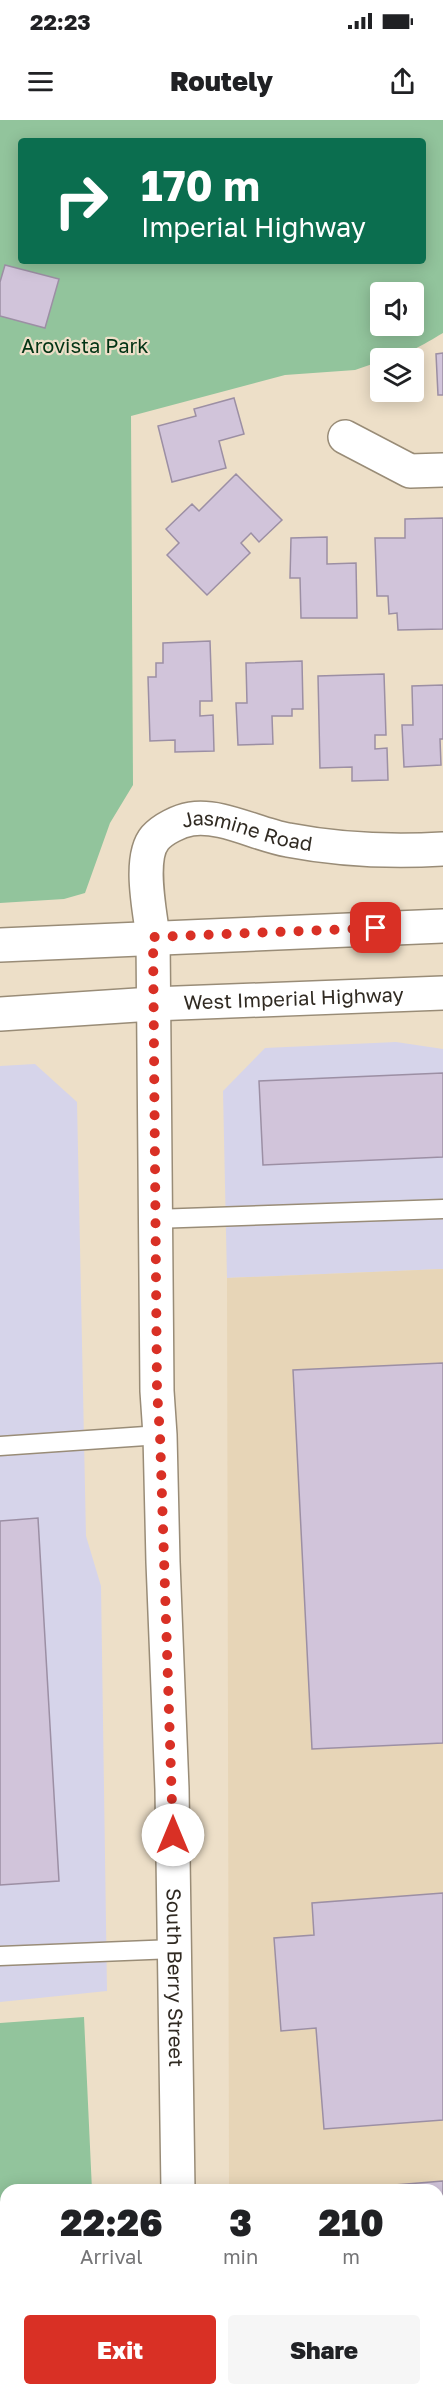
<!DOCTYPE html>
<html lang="en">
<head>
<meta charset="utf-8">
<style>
  :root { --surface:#fff; --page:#f6f6f6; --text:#202124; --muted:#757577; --accent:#d93025 }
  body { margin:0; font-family:"Golos Text",sans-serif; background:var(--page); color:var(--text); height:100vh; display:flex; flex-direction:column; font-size:22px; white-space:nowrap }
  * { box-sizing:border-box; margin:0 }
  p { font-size:20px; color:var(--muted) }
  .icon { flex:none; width:33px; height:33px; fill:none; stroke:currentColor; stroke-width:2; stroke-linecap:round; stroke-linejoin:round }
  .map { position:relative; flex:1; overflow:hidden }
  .drawer { position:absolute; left:0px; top:2064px; width:444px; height:212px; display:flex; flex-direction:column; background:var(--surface); border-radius:18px 18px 0 0; box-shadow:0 3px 15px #0003 }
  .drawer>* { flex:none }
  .hud { position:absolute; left:18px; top:18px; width:408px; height:126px; border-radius:6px; box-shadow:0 3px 15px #0003; background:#0b6e4f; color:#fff; overflow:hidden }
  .buttons { position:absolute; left:370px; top:162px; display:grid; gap:12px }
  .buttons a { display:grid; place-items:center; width:54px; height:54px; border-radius:6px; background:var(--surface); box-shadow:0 3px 15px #0003; font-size:30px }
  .pin { position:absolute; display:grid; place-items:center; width:51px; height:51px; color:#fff; margin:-26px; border-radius:12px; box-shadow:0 3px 9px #0006 }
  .me { position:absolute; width:66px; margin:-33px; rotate:0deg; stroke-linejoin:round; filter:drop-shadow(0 0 4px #0008) }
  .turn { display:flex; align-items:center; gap:21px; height:126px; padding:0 24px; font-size:27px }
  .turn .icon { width:78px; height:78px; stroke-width:2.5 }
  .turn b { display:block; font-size:42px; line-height:51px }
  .eta { display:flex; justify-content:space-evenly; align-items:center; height:102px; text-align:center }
  .eta b { font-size:36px; font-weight:800; line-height:42px }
  .button { display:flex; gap:12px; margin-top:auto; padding:12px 24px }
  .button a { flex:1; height:69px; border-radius:6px; background:var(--accent); color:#fff; font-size:24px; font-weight:800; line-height:69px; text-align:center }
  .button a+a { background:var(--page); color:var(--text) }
  .status { display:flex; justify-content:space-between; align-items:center; height:42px; padding:0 30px; background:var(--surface); direction:ltr }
  .status svg { height:16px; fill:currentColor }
  header { display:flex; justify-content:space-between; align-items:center; height:78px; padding:0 24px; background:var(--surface); font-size:27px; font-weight:800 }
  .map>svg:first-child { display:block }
  .commercial { fill:#d6d4ea }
  .built { fill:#e7d5b7 }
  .green { fill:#92c49c; fill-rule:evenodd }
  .building { fill:#d1c4da; stroke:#9c8fa4; stroke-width:1.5 }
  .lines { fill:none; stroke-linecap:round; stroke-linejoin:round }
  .service-casing { stroke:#998c77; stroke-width:21 }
  .minor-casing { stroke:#998c77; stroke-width:36 }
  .tertiary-casing { stroke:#998c77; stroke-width:36 }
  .primary-casing { stroke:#998c77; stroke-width:36 }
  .service { stroke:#fff; stroke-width:18 }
  .minor { stroke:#fff; stroke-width:33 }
  .tertiary { stroke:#fff; stroke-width:33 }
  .primary { stroke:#fff; stroke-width:33 }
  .route { stroke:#d93025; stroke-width:10; stroke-dasharray:0 18 }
  .labels { text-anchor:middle; stroke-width:4.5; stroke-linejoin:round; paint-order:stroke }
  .park-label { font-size:20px; fill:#023314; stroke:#eddfc8 }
  .street-label { font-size:20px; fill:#302a22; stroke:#eddfc8 }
</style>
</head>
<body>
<div class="status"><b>22:23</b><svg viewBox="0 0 49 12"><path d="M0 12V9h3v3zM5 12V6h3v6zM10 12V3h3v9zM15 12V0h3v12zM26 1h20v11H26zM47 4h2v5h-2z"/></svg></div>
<header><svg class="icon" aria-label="menu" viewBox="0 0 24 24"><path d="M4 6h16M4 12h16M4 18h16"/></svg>Routely<svg class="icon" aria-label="share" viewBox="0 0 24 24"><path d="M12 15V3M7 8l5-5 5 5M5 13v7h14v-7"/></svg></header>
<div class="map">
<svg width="443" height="2275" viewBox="0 0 443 2275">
  <rect width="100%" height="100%" fill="#eddfc8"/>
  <path class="commercial" d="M 396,922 L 443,929 L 443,1149 L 227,1158 L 223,971 L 265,928 Z
    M 35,944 L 77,982 L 86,1416 L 101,1466 L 107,1871 L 0,1882 L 0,946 Z"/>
  <path class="built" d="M 443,1149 L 443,2275 L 229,2275 L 229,2270 L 438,2270 L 438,2070 L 229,2070 L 227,1158 Z"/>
  <path class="green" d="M 0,0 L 443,0 L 443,213 C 424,224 403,238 381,238 L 381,241 L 355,250 L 285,255 L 131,296 L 133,665 L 110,703 L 85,773 L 64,779 L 0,783 ZM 21,21 L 423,21 L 423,141 L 21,141 ZM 381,172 L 414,172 L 414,206 L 381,206 Z
    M 84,1897 L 92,2070 L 6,2070 L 6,2187 L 0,2188 L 0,1903 Z"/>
  <path class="building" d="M 5,145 L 59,159 L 45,208 L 0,196 L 0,162 Z
    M 443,233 L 443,275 L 438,275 L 436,234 Z
    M 234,278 L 244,314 L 219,321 L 226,348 L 172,362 L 158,306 L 196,296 L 194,289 Z
    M 236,354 L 282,400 L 259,422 L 251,413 L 241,423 L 250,433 L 207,475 L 167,435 L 179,423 L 166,409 L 192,384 L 199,391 Z
    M 443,398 L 443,509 L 398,510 L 397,493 L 389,494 L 388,476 L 377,476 L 375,418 L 405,418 L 405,399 Z
    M 327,417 L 327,444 L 356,443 L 357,498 L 301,498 L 300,458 L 290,458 L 291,418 Z
    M 210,521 L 212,581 L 200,581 L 200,596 L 213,595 L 214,631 L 175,632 L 175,620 L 150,621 L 148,557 L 156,557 L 156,543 L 163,543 L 163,523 Z
    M 302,541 L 303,589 L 292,589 L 292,596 L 272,596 L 273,624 L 238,625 L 236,583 L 247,583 L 246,543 Z
    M 384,554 L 386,615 L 375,615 L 375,629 L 387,628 L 388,660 L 352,661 L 352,647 L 320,648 L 318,556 Z
    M 443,565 L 443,619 L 440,619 L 441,645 L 404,647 L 402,605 L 413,605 L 412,566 Z
    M 443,953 L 443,1037 L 263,1045 L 259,961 Z
    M 443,1243 L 443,1623 L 312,1629 L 293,1250 Z
    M 38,1398 L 59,1761 L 0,1765 L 0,1401 Z
    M 443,1773 L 443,2000 L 324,2009 L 316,1908 L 281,1911 L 274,1818 L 314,1815 L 312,1783 Z
    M 443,2061 L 443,2275 L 349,2275 L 348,2270 L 438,2270 L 438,2070 L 333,2070 Z"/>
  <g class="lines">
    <defs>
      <path id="service" d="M 154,1099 L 443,1089
        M 0,1326 L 160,1315
        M 0,1836 L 174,1829
        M 316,2270 L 316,2275"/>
      <g id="minor">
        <path d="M 345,317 L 410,351 L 443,350"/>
        <path id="s1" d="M 153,817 C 150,792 138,738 155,718 C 163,709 179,701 191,699 C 221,694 258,715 288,720 C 340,730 391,732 443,729"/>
        <path d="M 0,2254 L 6,2254"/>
      </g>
      <g id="tertiary">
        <path id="s2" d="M 153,817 L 157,1271 L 160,1315 L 163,1442 L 172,1669 L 178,2070"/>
        <path d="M 181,2275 L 181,2270"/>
      </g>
      <g id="primary">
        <path d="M 0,825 L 443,806"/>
        <path id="s3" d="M 0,894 L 152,884 L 443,873"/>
      </g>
    </defs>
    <use href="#service" class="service-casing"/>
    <use href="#minor" class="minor-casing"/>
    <use href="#tertiary" class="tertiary-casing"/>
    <use href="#primary" class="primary-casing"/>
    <use href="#service" class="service"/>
    <use href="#minor" class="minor"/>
    <use href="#tertiary" class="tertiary"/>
    <use href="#primary" class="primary"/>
  </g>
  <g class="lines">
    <path class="route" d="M 173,1715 L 160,1315 L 157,1271 L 153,817 L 376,808"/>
  </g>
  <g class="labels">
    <g class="park-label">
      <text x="85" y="233">Arovista Park</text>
    </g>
    <g class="street-label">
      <text dy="7" stroke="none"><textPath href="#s1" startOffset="200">Jasmine Road</textPath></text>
      <text dy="7" stroke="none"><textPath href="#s3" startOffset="294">West Imperial Highway</textPath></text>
      <text dy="7" stroke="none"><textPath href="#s2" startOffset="1041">South Berry Street</textPath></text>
    </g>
  </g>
</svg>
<div class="buttons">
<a><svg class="icon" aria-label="sound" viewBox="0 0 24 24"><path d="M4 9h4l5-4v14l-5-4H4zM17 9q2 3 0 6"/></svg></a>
<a><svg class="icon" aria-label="layers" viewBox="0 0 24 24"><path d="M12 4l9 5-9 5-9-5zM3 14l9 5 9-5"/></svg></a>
</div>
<div class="pin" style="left:376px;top:808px;background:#d93025"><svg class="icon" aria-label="arrive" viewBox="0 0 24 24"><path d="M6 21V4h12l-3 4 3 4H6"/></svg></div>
<svg class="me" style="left:173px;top:1715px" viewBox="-20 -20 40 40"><circle r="19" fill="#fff"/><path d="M0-13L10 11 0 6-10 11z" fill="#d93025"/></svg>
<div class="hud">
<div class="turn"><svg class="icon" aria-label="right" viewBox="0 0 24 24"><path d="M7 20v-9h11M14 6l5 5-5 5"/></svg><div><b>170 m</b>Imperial Highway</div></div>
</div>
<section class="drawer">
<div class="eta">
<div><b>22:26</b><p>Arrival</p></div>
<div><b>3</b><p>min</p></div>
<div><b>210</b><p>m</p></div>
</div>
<div class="button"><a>Exit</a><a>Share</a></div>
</section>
</div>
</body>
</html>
